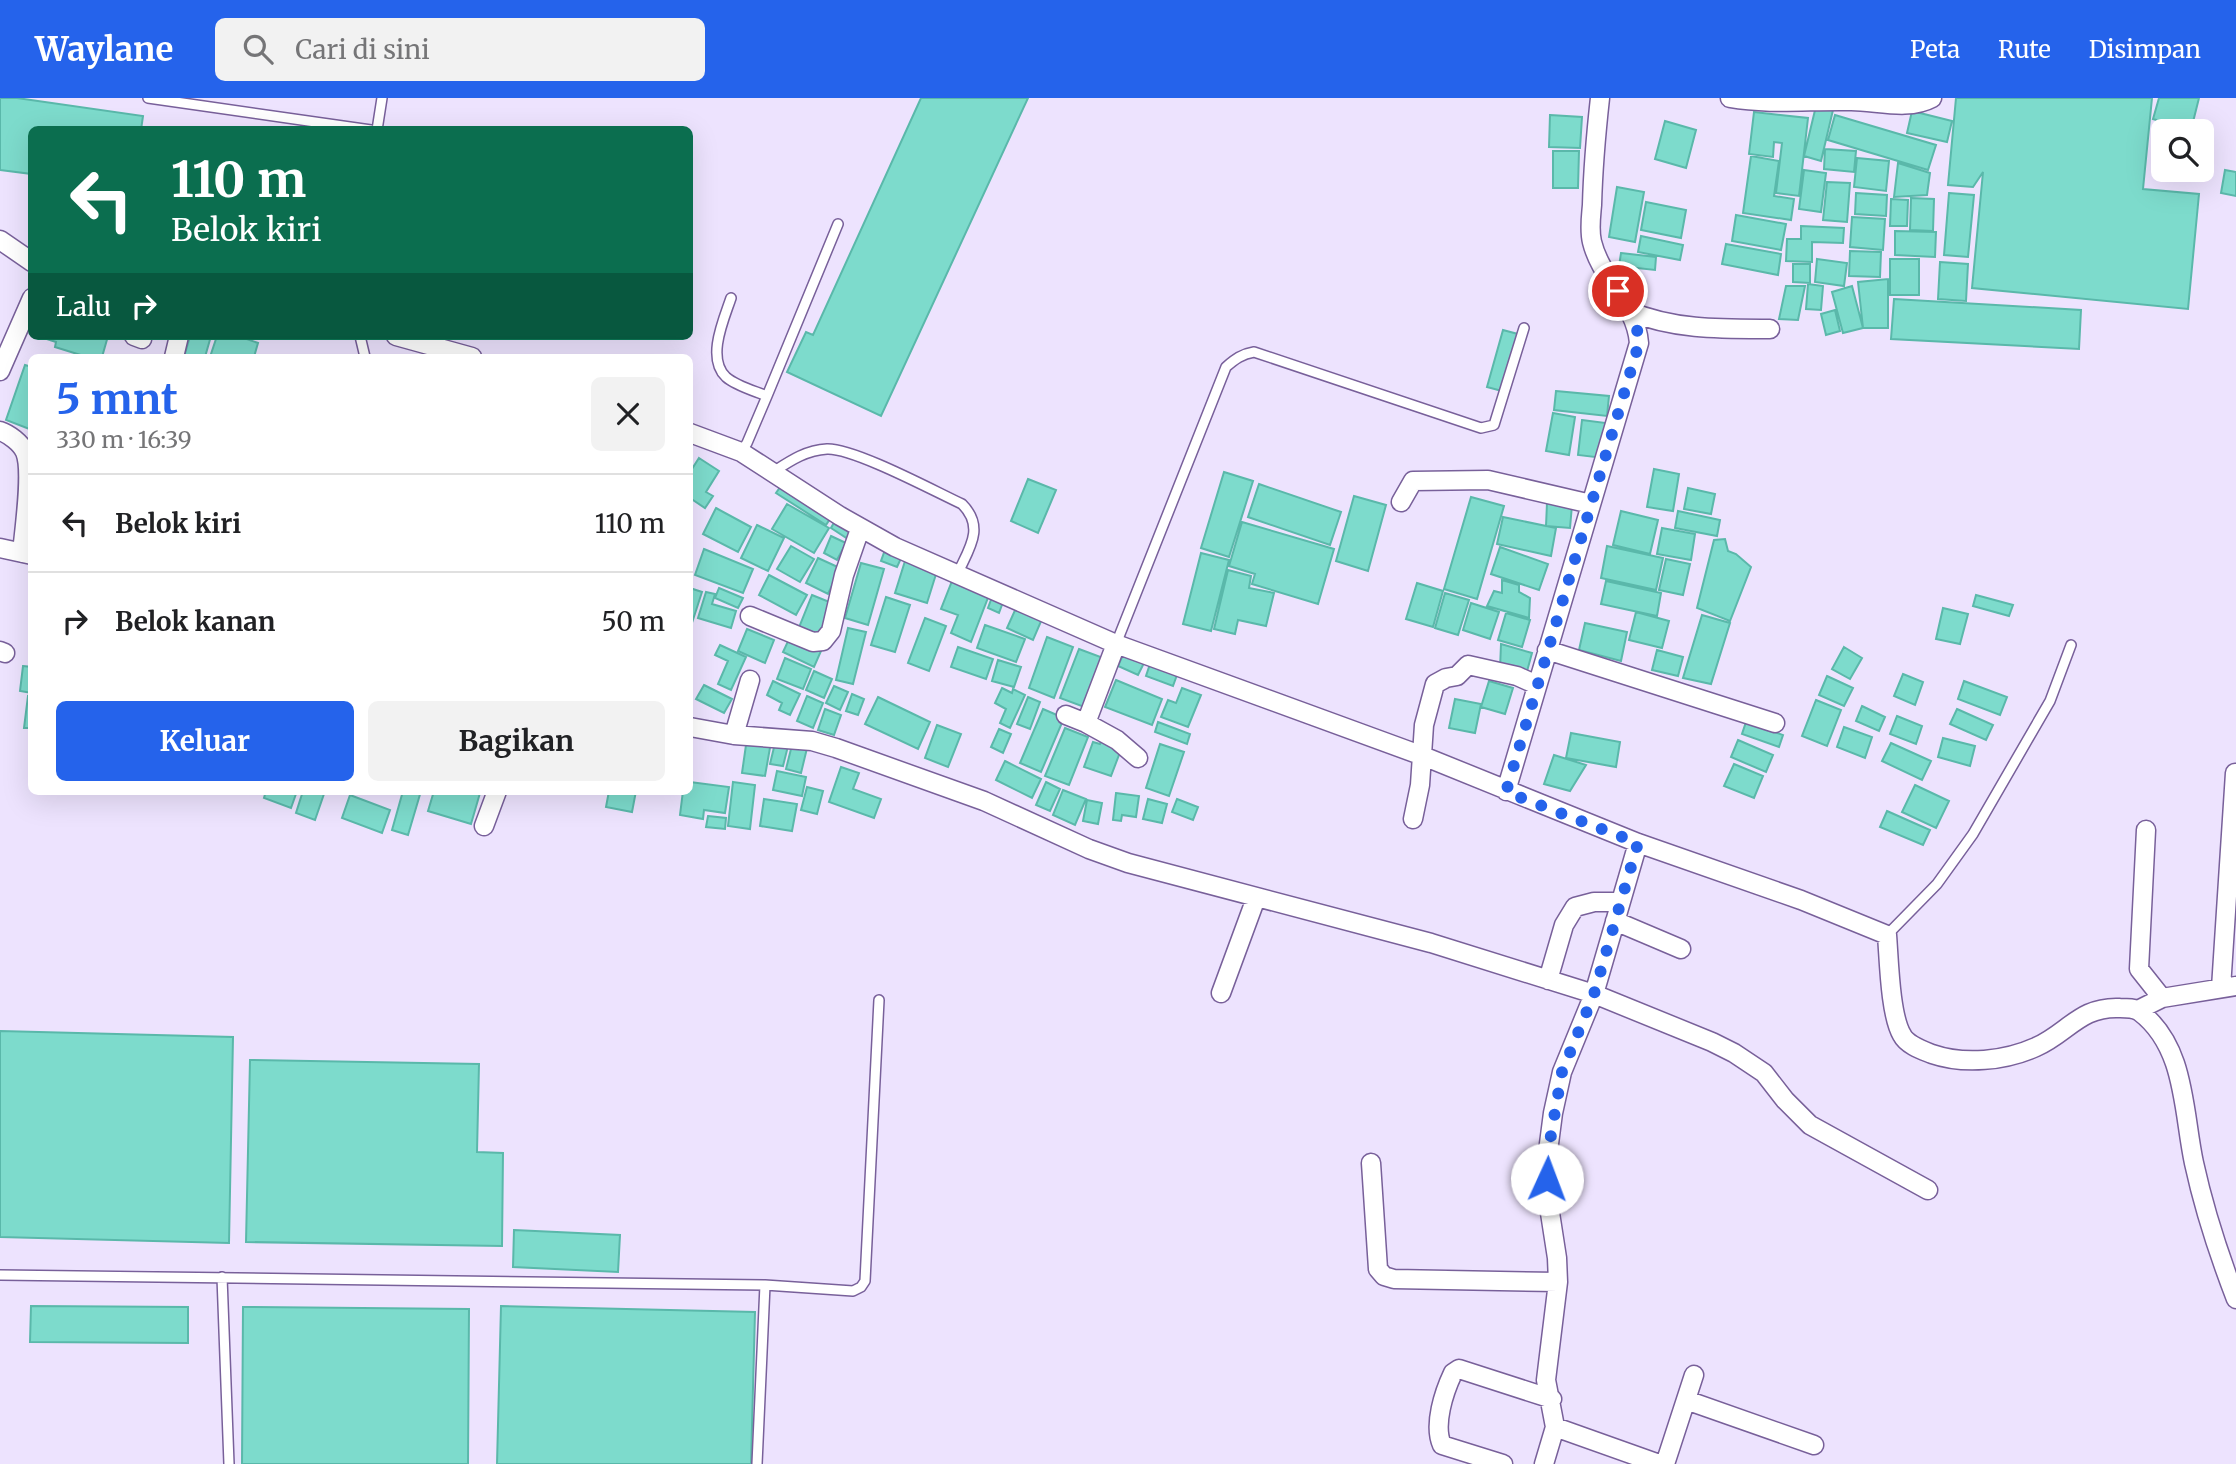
<!DOCTYPE html>
<html lang="id">
<head>
<meta charset="utf-8">
<style>
  :root { --surface:#fff; --page:#f2f2f2; --text:#202124; --muted:#757577; --line:#e0e0e0; --accent:#2563eb }
  body { margin:0; font-family:Merriweather,serif; background:var(--page); color:var(--text); height:100vh; display:flex; flex-direction:column; font-size:26px; white-space:nowrap }
  * { box-sizing:border-box; margin:0 }
  p { font-size:23px; color:var(--muted) }
  .icon { flex:none; width:38px; height:38px; fill:none; stroke:currentColor; stroke-width:2; stroke-linecap:round; stroke-linejoin:round }
  .map { position:relative; flex:1; overflow:hidden }
  .sheet { position:absolute; left:28px; top:256px; width:665px; height:441px; display:flex; flex-direction:column; background:var(--surface); border-radius:10px; box-shadow:0 7px 28px #0002 }
  .sheet>* { flex:none }
  .top-card { position:absolute; left:28px; top:28px; width:665px; height:214px; border-radius:10px; box-shadow:0 7px 28px #0002; background:#0b6e4f; color:#fff; overflow:hidden }
  .controls { position:absolute; left:2151px; top:21px; display:grid; gap:14px }
  .controls a { display:grid; place-items:center; width:63px; height:63px; border-radius:10px; background:var(--surface); box-shadow:0 7px 28px #0002; font-size:35px }
  .pin { position:absolute; display:grid; place-items:center; width:60px; height:60px; color:#fff; margin:-30px; border:4px solid #fff; border-radius:50%; box-shadow:0 2px 7px #0007 }
  .me { position:absolute; width:77px; margin:-38px; rotate:2deg; stroke-linejoin:round; filter:drop-shadow(0 0 5px #0008) }
  .turn { display:flex; align-items:center; gap:24px; height:147px; padding:0 28px; font-size:32px }
  .turn .icon { width:91px; height:91px; stroke-width:2.5 }
  .turn b { display:block; font-size:49px; line-height:60px }
  .then { display:flex; align-items:center; height:66px; padding:0 28px; background:#0003; gap:14px; font-size:26px }
  .round { display:grid; place-items:center; flex:none; width:74px; height:74px; border-radius:10px; background:var(--page) }
  .headline { display:flex; align-items:center; justify-content:space-between; height:119px; padding:0 28px }
  h1 { font-size:42px; font-weight:700; line-height:52px; color:var(--accent) }
  .primary-button { display:flex; gap:14px; margin-top:auto; padding:14px 28px }
  .primary-button a { flex:1; height:80px; border-radius:10px; background:var(--accent); color:#fff; font-size:28px; font-weight:700; line-height:80px; text-align:center }
  .primary-button a+a { background:var(--page); color:var(--text) }
  ul { padding:0; list-style:none }
  li { display:flex; align-items:center; gap:21px; height:98px; padding:0 28px; border-top:2px solid var(--line) }
  li div { flex:1 }
  li b { display:block; font-size:26px }
  li em { font-style:normal }
  header { display:flex; align-items:center; gap:42px; box-sizing:border-box; height:98px; padding:0 35px; background:var(--accent); color:#fff }
  header strong { font-size:33px }
  nav { display:flex; gap:38px; margin-inline-start:auto; font-size:24px }
  .search { width:490px; height:63px; background:var(--page); display:flex; align-items:center; gap:18px; box-sizing:border-box; padding:0 24px; border-radius:10px; color:var(--muted); font-size:26px }
  .map>svg:first-child { display:block }
  .building { fill:#7ddbcc; stroke:#5ab8aa; stroke-width:2 }
  .lines { fill:none; stroke-linecap:round; stroke-linejoin:round }
  .service-casing { stroke:#78609a; stroke-width:12 }
  .minor-casing { stroke:#78609a; stroke-width:21 }
  .service { stroke:#fff; stroke-width:9 }
  .minor { stroke:#fff; stroke-width:18 }
  .route { stroke:#2563eb; stroke-width:12; stroke-dasharray:0 21.6 }
</style>
</head>
<body>
<header>
<strong>Waylane</strong>
<div class="search"><svg class="icon" aria-label="search" viewBox="0 0 24 24"><circle cx="10" cy="10" r="6"/><path d="M15 15l6 6"/></svg>Cari di sini</div>
<nav><a>Peta</a><a>Rute</a><a>Disimpan</a></nav>
</header>
<div class="map">
<svg width="2236" height="1366" viewBox="0 0 2236 1366">
  <rect width="100%" height="100%" fill="#ede3fe"/>
  <path class="building" d="M 0,0 L 17,0 L 143,18 L 141,32 L 32,32 L 32,76 L 0,72 Z
    M 921,0 L 1028,0 L 881,318 L 787,274 L 806,234 L 813,237 Z
    M 1956,0 L 2152,0 L 2143,91 L 2199,96 L 2188,211 L 1972,190 L 1983,74 L 1973,89 L 1948,87 Z
    M 2159,0 L 2199,0 L 2191,32 L 2153,21 Z
    M 1816,8 L 1833,12 L 1821,63 L 1804,58 Z
    M 1912,13 L 1952,23 L 1947,44 L 1907,35 Z
    M 1754,14 L 1808,20 L 1799,98 L 1776,95 L 1782,45 L 1774,44 L 1773,59 L 1749,56 Z
    M 1550,17 L 1582,19 L 1580,50 L 1549,49 Z
    M 1835,17 L 1936,47 L 1928,72 L 1828,42 Z
    M 1665,23 L 1696,32 L 1686,70 L 1655,61 Z
    M 1825,51 L 1856,53 L 1854,74 L 1824,71 Z
    M 1553,53 L 1579,53 L 1578,90 L 1553,90 Z
    M 1751,58 L 1779,63 L 1774,98 L 1794,101 L 1791,122 L 1743,115 Z
    M 1857,60 L 1889,63 L 1886,93 L 1854,89 Z
    M 1898,65 L 1930,75 L 1927,97 L 1894,99 Z
    M 1804,72 L 1826,75 L 1821,114 L 1799,111 Z
    M 2225,72 L 2236,74 L 2236,98 L 2221,95 Z
    M 1827,84 L 1850,85 L 1847,124 L 1823,122 Z
    M 1617,89 L 1644,94 L 1635,144 L 1609,139 Z
    M 1856,95 L 1887,97 L 1886,118 L 1855,116 Z
    M 1949,95 L 1974,97 L 1968,159 L 1944,157 Z
    M 1911,100 L 1934,101 L 1933,133 L 1910,132 Z
    M 1891,101 L 1908,102 L 1907,128 L 1890,128 Z
    M 1646,104 L 1686,112 L 1681,140 L 1641,132 Z
    M 1736,117 L 1786,126 L 1781,152 L 1732,143 Z
    M 1852,119 L 1885,121 L 1883,152 L 1850,149 Z
    M 1801,128 L 1844,130 L 1843,145 L 1812,144 L 1812,164 L 1786,163 L 1787,141 L 1801,141 Z
    M 1895,133 L 1936,134 L 1935,159 L 1895,157 Z
    M 1641,138 L 1683,147 L 1680,162 L 1638,154 Z
    M 1726,146 L 1781,156 L 1778,177 L 1722,166 Z
    M 1850,153 L 1881,154 L 1880,179 L 1849,178 Z
    M 1621,155 L 1656,159 L 1655,172 L 1619,168 Z
    M 1817,161 L 1847,165 L 1844,188 L 1815,184 Z
    M 1890,161 L 1919,161 L 1919,197 L 1890,197 Z
    M 1940,164 L 1968,166 L 1966,203 L 1938,201 Z
    M 1793,166 L 1810,166 L 1810,185 L 1793,184 Z
    M 1888,181 L 1888,230 L 1863,230 L 1858,184 Z
    M 1808,186 L 1823,188 L 1821,212 L 1806,211 Z
    M 1786,188 L 1805,188 L 1798,222 L 1779,221 Z
    M 1852,188 L 1863,230 L 1843,235 L 1832,194 Z
    M 1894,201 L 2081,212 L 2079,251 L 1891,241 Z
    M 1835,212 L 1840,233 L 1826,237 L 1821,216 Z
    M 1503,232 L 1518,236 L 1502,293 L 1487,289 Z
    M 48,238 L 108,238 L 102,259 L 87,259 L 55,249 L 56,244 L 47,241 Z
    M 190,238 L 211,238 L 205,259 L 184,259 Z
    M 217,238 L 238,238 L 258,245 L 254,259 L 210,259 Z
    M 25,267 L 32,269 L 32,332 L 6,322 Z
    M 1556,293 L 1609,298 L 1607,318 L 1554,312 Z
    M 1553,315 L 1575,319 L 1569,357 L 1546,353 Z
    M 1582,322 L 1606,325 L 1603,360 L 1578,357 Z
    M 699,360 L 719,373 L 706,394 L 713,398 L 705,410 L 690,400 L 690,374 Z
    M 1654,371 L 1679,376 L 1673,413 L 1647,409 Z
    M 1224,374 L 1253,383 L 1229,459 L 1201,450 Z
    M 1028,381 L 1056,392 L 1038,435 L 1011,423 Z
    M 783,385 L 833,416 L 826,427 L 776,395 Z
    M 1259,386 L 1341,414 L 1330,447 L 1248,419 Z
    M 1688,390 L 1715,396 L 1711,416 L 1684,411 Z
    M 1354,398 L 1386,407 L 1368,473 L 1336,463 Z
    M 1471,399 L 1504,408 L 1477,501 L 1444,491 Z
    M 1547,405 L 1572,407 L 1570,430 L 1546,428 Z
    M 787,406 L 829,430 L 814,455 L 772,431 Z
    M 716,410 L 751,429 L 738,454 L 703,436 Z
    M 1621,413 L 1658,422 L 1650,456 L 1613,447 Z
    M 1678,413 L 1720,422 L 1717,438 L 1675,430 Z
    M 1503,419 L 1556,430 L 1551,458 L 1497,446 Z
    M 836,421 L 854,431 L 848,441 L 831,430 Z
    M 1242,424 L 1334,451 L 1318,506 L 1252,486 L 1255,476 L 1229,468 Z
    M 757,427 L 784,440 L 768,473 L 741,460 Z
    M 1662,430 L 1695,436 L 1691,462 L 1657,456 Z
    M 831,438 L 846,445 L 837,462 L 824,455 Z
    M 1725,441 L 1728,453 L 1736,456 L 1751,469 L 1730,523 L 1697,510 L 1714,442 Z
    M 791,448 L 814,461 L 800,484 L 777,471 Z
    M 1607,448 L 1663,460 L 1656,492 L 1601,480 Z
    M 886,449 L 903,456 L 897,469 L 881,463 Z
    M 1500,449 L 1548,466 L 1539,492 L 1491,476 Z
    M 704,451 L 753,471 L 743,495 L 695,477 Z
    M 1201,455 L 1229,462 L 1211,533 L 1183,526 Z
    M 818,460 L 840,470 L 828,496 L 806,485 Z
    M 1666,461 L 1690,466 L 1683,497 L 1659,492 Z
    M 905,463 L 937,473 L 927,505 L 895,495 Z
    M 861,465 L 884,471 L 868,527 L 845,520 Z
    M 1228,472 L 1251,478 L 1249,490 L 1274,495 L 1266,528 L 1238,522 L 1235,536 L 1214,531 Z
    M 769,477 L 807,497 L 796,517 L 759,497 Z
    M 1502,482 L 1519,487 L 1519,494 L 1530,500 L 1529,520 L 1487,508 L 1494,493 L 1502,495 Z
    M 952,483 L 989,497 L 971,544 L 951,535 L 958,517 L 941,511 Z
    M 1606,483 L 1661,495 L 1657,518 L 1601,506 Z
    M 1417,485 L 1443,493 L 1433,529 L 1406,521 Z
    M 690,490 L 702,494 L 691,528 L 690,527 Z
    M 719,490 L 743,500 L 738,510 L 715,500 Z
    M 706,494 L 715,496 L 712,506 L 736,513 L 731,530 L 698,520 Z
    M 1445,495 L 1469,502 L 1458,537 L 1435,530 Z
    M 812,497 L 832,505 L 818,540 L 798,532 Z
    M 1976,497 L 2013,507 L 2009,518 L 1973,508 Z
    M 886,499 L 910,507 L 895,554 L 871,547 Z
    M 992,499 L 1003,504 L 999,515 L 988,510 Z
    M 1471,505 L 1499,514 L 1490,541 L 1463,532 Z
    M 1016,510 L 1042,521 L 1033,542 L 1007,530 Z
    M 1943,510 L 1968,516 L 1960,546 L 1936,541 Z
    M 1636,514 L 1669,523 L 1662,550 L 1629,542 Z
    M 1506,515 L 1530,522 L 1522,549 L 1498,542 Z
    M 1702,517 L 1730,525 L 1711,586 L 1683,580 Z
    M 925,520 L 946,528 L 929,573 L 908,565 Z
    M 1585,525 L 1627,534 L 1621,563 L 1579,552 Z
    M 985,527 L 1025,541 L 1016,564 L 977,550 Z
    M 848,530 L 866,534 L 853,586 L 836,582 Z
    M 747,531 L 774,542 L 765,565 L 738,553 Z
    M 790,539 L 821,553 L 814,569 L 783,554 Z
    M 1047,539 L 1073,549 L 1054,600 L 1029,590 Z
    M 1501,546 L 1532,555 L 1526,577 L 1500,571 Z
    M 720,547 L 746,559 L 731,592 L 718,586 L 728,563 L 715,557 Z
    M 958,549 L 993,561 L 986,581 L 951,569 Z
    M 1844,549 L 1862,560 L 1850,581 L 1832,571 Z
    M 1079,551 L 1106,561 L 1087,610 L 1060,600 Z
    M 1125,552 L 1146,561 L 1138,577 L 1118,568 Z
    M 1657,552 L 1683,559 L 1678,578 L 1652,572 Z
    M 785,560 L 811,571 L 803,591 L 777,581 Z
    M 998,562 L 1021,569 L 1014,589 L 992,583 Z
    M 1151,563 L 1178,574 L 1173,588 L 1146,578 Z
    M 23,568 L 32,569 L 32,595 L 20,593 Z
    M 814,573 L 832,581 L 824,600 L 806,592 Z
    M 1903,576 L 1923,584 L 1915,607 L 1894,598 Z
    M 1827,578 L 1853,590 L 1844,608 L 1819,597 Z
    M 1116,582 L 1162,601 L 1152,627 L 1105,609 Z
    M 773,583 L 800,596 L 790,617 L 779,612 L 782,605 L 767,597 Z
    M 1489,583 L 1513,590 L 1505,616 L 1481,609 Z
    M 1964,583 L 2007,599 L 2000,617 L 1958,601 Z
    M 704,587 L 732,601 L 724,615 L 696,601 Z
    M 834,588 L 848,594 L 840,612 L 826,605 Z
    M 1002,590 L 1012,595 L 1013,591 L 1025,597 L 1010,630 L 1000,625 L 1006,611 L 995,605 Z
    M 1182,590 L 1201,597 L 1188,629 L 1161,619 L 1168,602 L 1176,605 Z
    M 852,596 L 864,601 L 858,617 L 846,613 Z
    M 28,598 L 32,599 L 32,630 L 24,630 Z
    M 807,598 L 823,605 L 813,630 L 797,623 Z
    M 878,599 L 930,624 L 918,651 L 865,626 Z
    M 1028,599 L 1040,604 L 1030,631 L 1017,626 Z
    M 1455,601 L 1481,606 L 1475,635 L 1449,630 Z
    M 1816,602 L 1841,612 L 1827,648 L 1802,638 Z
    M 1862,608 L 1885,619 L 1879,633 L 1856,623 Z
    M 825,611 L 841,617 L 834,637 L 818,632 Z
    M 1043,611 L 1064,620 L 1041,674 L 1020,665 Z
    M 1957,611 L 1993,627 L 1986,642 L 1950,626 Z
    M 1897,618 L 1922,628 L 1916,646 L 1890,636 Z
    M 1158,624 L 1190,636 L 1187,646 L 1155,634 Z
    M 1746,624 L 1783,637 L 1779,649 L 1742,636 Z
    M 937,627 L 961,636 L 948,669 L 925,660 Z
    M 1844,629 L 1872,639 L 1865,660 L 1837,649 Z
    M 1065,630 L 1088,639 L 1069,687 L 1045,678 Z
    M 999,631 L 1011,636 L 1003,655 L 991,649 Z
    M 1571,635 L 1620,644 L 1616,669 L 1566,660 Z
    M 747,640 L 771,644 L 765,678 L 742,675 Z
    M 1943,640 L 1975,648 L 1970,668 L 1938,659 Z
    M 776,641 L 789,644 L 783,668 L 770,666 Z
    M 1102,641 L 1122,649 L 1111,678 L 1084,669 L 1093,644 L 1100,646 Z
    M 1738,642 L 1773,657 L 1766,674 L 1731,659 Z
    M 793,643 L 808,646 L 801,675 L 786,671 Z
    M 1891,645 L 1931,663 L 1922,682 L 1882,663 Z
    M 1160,646 L 1184,654 L 1169,698 L 1146,690 Z
    M 1554,657 L 1586,667 L 1570,693 L 1544,686 Z
    M 1005,663 L 1041,681 L 1032,700 L 996,682 Z
    M 1734,666 L 1763,678 L 1754,700 L 1724,688 Z
    M 841,669 L 859,675 L 853,691 L 881,701 L 874,720 L 829,704 Z
    M 777,673 L 806,679 L 802,698 L 773,692 Z
    M 690,684 L 729,689 L 725,715 L 704,712 L 703,721 L 680,717 L 683,693 L 690,693 Z
    M 733,684 L 755,687 L 750,731 L 728,728 Z
    M 1046,684 L 1060,691 L 1050,713 L 1036,707 Z
    M 1915,687 L 1949,703 L 1936,730 L 1902,714 Z
    M 807,689 L 823,693 L 817,716 L 801,712 Z
    M 1063,692 L 1086,701 L 1075,727 L 1053,717 Z
    M 266,693 L 297,693 L 291,710 L 264,700 Z
    M 303,693 L 325,693 L 315,722 L 296,715 Z
    M 403,693 L 421,693 L 408,737 L 392,732 Z
    M 434,693 L 480,695 L 471,726 L 428,713 Z
    M 609,693 L 636,693 L 632,714 L 606,709 Z
    M 1116,695 L 1139,698 L 1136,719 L 1122,717 L 1121,723 L 1113,722 Z
    M 350,697 L 390,712 L 382,735 L 342,720 Z
    M 764,701 L 797,706 L 792,733 L 760,728 Z
    M 1148,701 L 1167,706 L 1162,725 L 1143,721 Z
    M 1177,701 L 1198,709 L 1193,722 L 1172,714 Z
    M 1087,702 L 1102,705 L 1098,726 L 1083,723 Z
    M 1887,713 L 1930,732 L 1923,747 L 1880,729 Z
    M 708,718 L 726,720 L 725,731 L 706,729 Z
    M 0,933 L 233,939 L 229,1145 L 0,1139 Z
    M 250,962 L 479,966 L 477,1054 L 503,1055 L 502,1148 L 246,1144 Z
    M 514,1132 L 620,1137 L 618,1174 L 513,1169 Z
    M 31,1208 L 188,1209 L 188,1245 L 30,1244 Z
    M 501,1208 L 755,1214 L 751,1366 L 497,1366 Z
    M 243,1209 L 469,1211 L 468,1366 L 242,1366 Z"/>
  <g class="lines">
    <defs>
      <path id="service" d="M 148,0 L 371,32
        M 377,32 L 382,0
        M 731,200 C 724,221 706,260 726,279 C 736,288 755,293 767,298
        M 360,238 L 365,259
        M 741,354 L 747,345 L 767,298 L 838,126
        M 773,374 C 790,363 806,352 827,351 C 854,350 934,393 962,406 C 986,430 968,452 957,477
        M 1116,546 L 1226,269 C 1235,261 1242,256 1254,254 L 1481,330 L 1494,327 L 1524,230
        M 1887,837 L 1937,786 L 1973,736 L 2050,603 L 2071,547
        M 0,1177 L 765,1187 L 853,1193 L 861,1189 L 865,1183 L 879,902
        M 222,1179 L 229,1366
        M 757,1366 L 765,1187"/>
      <path id="minor" d="M 1730,0 C 1770,7 1810,2 1851,3 C 1877,3 1908,13 1932,0
        M 0,142 L 32,164
        M 1629,213 C 1674,232 1722,231 1770,231
        M 134,238 L 142,241
        M 396,238 L 472,259
        M 174,259 L 179,238
        M 0,273 L 32,200
        M 0,333 C 9,336 21,345 25,354 C 33,373 24,432 22,455
        M 690,335 L 741,354 L 840,418 L 895,449 L 1116,546 L 1423,658 L 1638,745 L 1801,802 L 1887,837 C 1889,861 1890,917 1902,937 C 1907,947 1922,952 1932,956 C 1964,967 2005,963 2036,949 C 2068,935 2080,908 2120,910 C 2127,910 2135,910 2140,914 C 2186,949 2183,1014 2194,1065 C 2204,1111 2219,1157 2236,1201
        M 1401,404 L 1413,383 L 1488,382 L 1591,406
        M 0,450 L 32,457
        M 750,518 L 813,544 L 823,543 L 831,533 L 844,477 L 860,431
        M 1547,552 L 1775,625
        M 0,553 L 5,555
        M 1066,617 L 1086,625 L 1116,546
        M 1086,625 L 1117,642 L 1138,660
        M 690,629 L 734,637 L 812,643 L 836,650 L 984,703 L 1089,751 L 1128,765 L 1431,845 L 1594,896 L 1712,944 L 1734,955 L 1764,975 L 1785,1002 L 1810,1027 L 1928,1092
        M 734,637 L 750,582
        M 1506,693 L 1639,245 C 1636,206 1601,181 1592,144 C 1589,132 1591,119 1592,107 C 1593,71 1596,36 1600,0
        M 1413,721 L 1420,687 L 1424,627 L 1435,586 L 1446,580 L 1457,578 L 1468,567 L 1517,578 L 1537,587
        M 484,728 L 497,693
        M 2146,732 L 2139,871 L 2162,900
        M 1615,823 L 1681,851
        M 1548,882 L 1564,827 L 1575,809 L 1594,804 L 1620,804
        M 2221,890 L 2235,675
        M 1221,895 L 1256,800
        M 2138,912 L 2162,900 L 2236,888
        M 1371,1065 L 1378,1171 L 1384,1178 L 1394,1181 L 1558,1184
        M 1686,1302 L 1814,1347
        M 1555,1329 L 1659,1366
        M 1503,1366 L 1442,1347 C 1433,1327 1444,1294 1453,1275 L 1459,1271 L 1552,1301
        M 1544,1366 L 1555,1329 L 1546,1282 L 1558,1184 L 1557,1160 L 1548,1102 L 1547,1061 L 1553,1015 L 1562,974 L 1594,896 L 1638,745
        M 1665,1366 L 1694,1277"/>
    </defs>
    <use href="#service" class="service-casing"/>
    <use href="#minor" class="minor-casing"/>
    <use href="#service" class="service"/>
    <use href="#minor" class="minor"/>
  </g>
  <g class="lines">
    <path class="route" d="M 1547,1081 L 1547,1060 L 1562,974 L 1594,896 L 1638,745 L 1506,694 L 1639,245 C 1638,225 1628,210 1618,193"/>
  </g>
</svg>
<div class="controls">
<a><svg class="icon" aria-label="search" viewBox="0 0 24 24"><circle cx="10" cy="10" r="6"/><path d="M15 15l6 6"/></svg></a>
</div>
<div class="pin" style="left:1618px;top:193px;background:#d93025"><svg class="icon" aria-label="arrive" viewBox="0 0 24 24"><path d="M6 21V4h12l-3 4 3 4H6"/></svg></div>
<svg class="me" style="left:1547px;top:1081px" viewBox="-20 -20 40 40"><circle r="19" fill="#fff"/><path d="M0-13L10 11 0 6-10 11z" fill="#2563eb"/></svg>
<div class="top-card">
<div class="turn"><svg class="icon" aria-label="left" viewBox="0 0 24 24"><path d="M17 20v-9H6M10 6l-5 5 5 5"/></svg><div><b>110 m</b>Belok kiri</div></div>
<div class="then">Lalu<svg class="icon" aria-label="right" viewBox="0 0 24 24"><path d="M7 20v-9h11M14 6l5 5-5 5"/></svg></div>
</div>
<section class="sheet">
<div class="headline"><div><h1>5 mnt</h1><p>330 m · 16:39</p></div><a class="round"><svg class="icon" aria-label="close" viewBox="0 0 24 24"><path d="M6 6l12 12M18 6L6 18"/></svg></a></div>
<ul>
<li><svg class="icon" aria-label="left" viewBox="0 0 24 24"><path d="M17 20v-9H6M10 6l-5 5 5 5"/></svg><div><b>Belok kiri</b></div><em>110 m</em></li>
<li><svg class="icon" aria-label="right" viewBox="0 0 24 24"><path d="M7 20v-9h11M14 6l5 5-5 5"/></svg><div><b>Belok kanan</b></div><em>50 m</em></li>
</ul>
<div class="primary-button"><a>Keluar</a><a>Bagikan</a></div>
</section>
</div>
</body>
</html>
